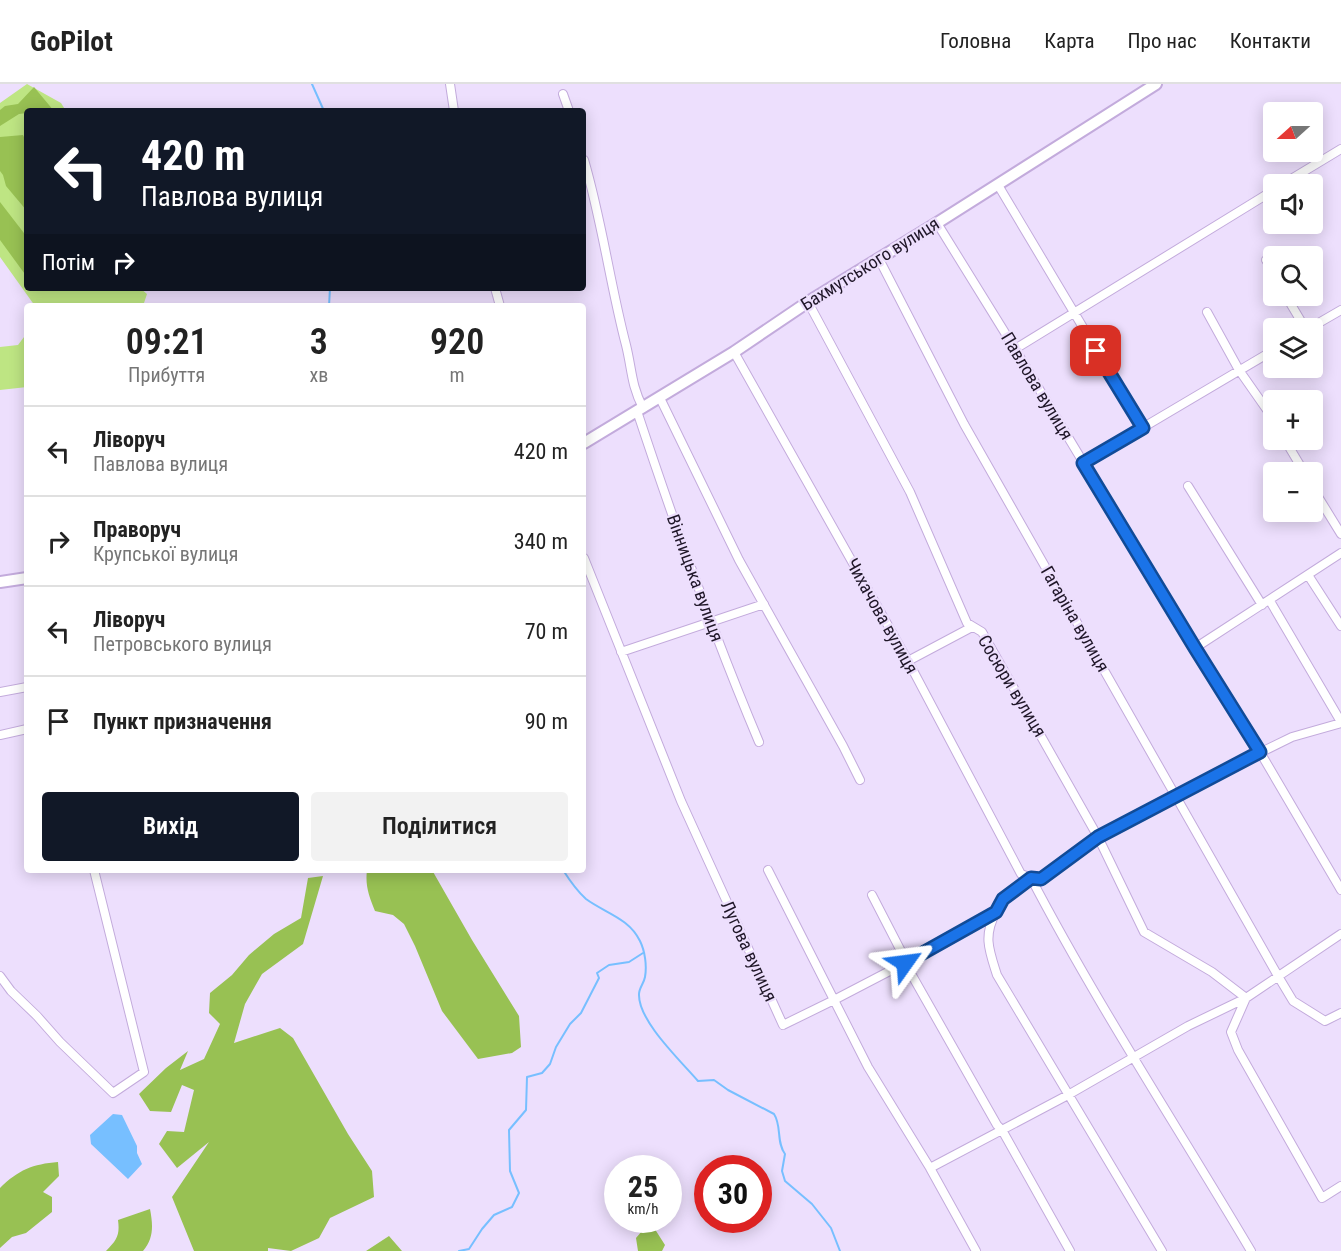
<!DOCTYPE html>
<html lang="uk">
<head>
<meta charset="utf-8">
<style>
  :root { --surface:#fff; --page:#f2f2f2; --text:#222; --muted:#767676; --line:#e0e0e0; --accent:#111827 }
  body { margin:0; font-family:"Roboto Condensed",sans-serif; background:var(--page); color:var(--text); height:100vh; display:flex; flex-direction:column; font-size:22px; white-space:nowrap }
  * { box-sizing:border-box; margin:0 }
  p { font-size:20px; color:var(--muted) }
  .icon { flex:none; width:33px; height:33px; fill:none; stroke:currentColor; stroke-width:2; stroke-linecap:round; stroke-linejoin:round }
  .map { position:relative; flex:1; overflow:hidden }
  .drawer { position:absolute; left:24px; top:219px; width:562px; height:570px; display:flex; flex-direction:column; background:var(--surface); border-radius:6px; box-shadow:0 3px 15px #0003 }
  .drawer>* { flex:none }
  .hud { position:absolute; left:24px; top:24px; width:562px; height:183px; border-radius:6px; box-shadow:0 3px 15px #0003; background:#111827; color:#fff; overflow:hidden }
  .needle { width:39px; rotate:249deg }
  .tools { position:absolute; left:1263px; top:18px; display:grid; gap:12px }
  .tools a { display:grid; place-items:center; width:60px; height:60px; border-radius:6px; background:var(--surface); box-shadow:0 3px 15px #0003; font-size:30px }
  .speed { position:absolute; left:604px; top:1071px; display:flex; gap:12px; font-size:30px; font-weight:700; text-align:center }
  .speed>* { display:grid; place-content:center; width:78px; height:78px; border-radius:50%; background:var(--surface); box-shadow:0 3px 15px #0003; line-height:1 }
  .speed small { font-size:15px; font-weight:400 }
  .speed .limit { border:9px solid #d22; background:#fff; color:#111 }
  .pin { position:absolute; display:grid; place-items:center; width:51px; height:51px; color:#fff; margin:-26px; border-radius:12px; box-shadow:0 3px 9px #0006 }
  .me { position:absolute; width:66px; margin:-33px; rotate:59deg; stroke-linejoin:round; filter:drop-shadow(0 0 4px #0008) }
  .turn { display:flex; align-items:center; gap:21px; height:126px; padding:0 18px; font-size:27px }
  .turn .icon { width:78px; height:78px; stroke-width:2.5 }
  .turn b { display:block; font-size:42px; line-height:51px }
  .then { display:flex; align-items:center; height:57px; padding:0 18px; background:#0003; gap:12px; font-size:22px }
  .eta { display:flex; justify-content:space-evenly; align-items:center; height:102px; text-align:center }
  .eta b { font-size:36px; font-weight:600; line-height:42px }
  .button { display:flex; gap:12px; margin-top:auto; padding:12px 18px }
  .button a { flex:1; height:69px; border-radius:6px; background:var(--accent); color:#fff; font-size:24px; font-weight:600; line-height:69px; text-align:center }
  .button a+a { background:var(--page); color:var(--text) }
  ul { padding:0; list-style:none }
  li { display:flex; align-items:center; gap:18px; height:90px; padding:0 18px; border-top:2px solid var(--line) }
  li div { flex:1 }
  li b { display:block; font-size:22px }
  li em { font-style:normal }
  header { display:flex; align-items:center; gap:36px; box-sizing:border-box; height:84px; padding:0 30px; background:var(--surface); border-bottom:2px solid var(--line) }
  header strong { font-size:28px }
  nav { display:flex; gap:33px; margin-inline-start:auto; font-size:21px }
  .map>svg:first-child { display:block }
  .green { fill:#bee583 }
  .forest { fill:#98c153 }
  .water { fill:#77bfff }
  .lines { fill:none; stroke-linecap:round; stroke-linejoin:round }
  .stream { stroke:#77bfff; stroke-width:2 }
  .minor-casing { stroke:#c3abdc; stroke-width:10 }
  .secondary-casing { stroke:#c3abdc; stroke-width:14 }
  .minor { stroke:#fff; stroke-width:8 }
  .secondary { stroke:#fff; stroke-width:10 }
  .route-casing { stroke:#114b97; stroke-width:15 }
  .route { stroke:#1a73e8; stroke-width:10 }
  .labels { text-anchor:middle; stroke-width:4.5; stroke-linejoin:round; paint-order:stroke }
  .street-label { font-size:18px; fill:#1f1628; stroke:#eddffd }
</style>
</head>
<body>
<header>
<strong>GoPilot</strong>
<nav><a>Головна</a><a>Карта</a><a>Про нас</a><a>Контакти</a></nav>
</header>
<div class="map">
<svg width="1341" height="1167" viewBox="0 0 1341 1167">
  <rect width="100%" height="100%" fill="#eddffd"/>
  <path class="green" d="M 27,0 L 61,19 L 66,27 L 27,27 L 27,204 L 140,204 L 147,210 L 143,222 L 35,222 L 0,173 L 0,19 Z
    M 27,249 L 27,303 L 0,306 L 0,263 L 18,261 Z"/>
  <path class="forest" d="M 34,3 L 54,27 L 27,27 L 27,29 L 19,30 L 0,42 L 0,26 L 5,22 L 18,20 Z
    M 23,51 L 27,59 L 27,127 L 6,102 L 3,91 L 0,87 L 0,53 Z
    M 0,118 L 27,153 L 27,193 L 0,156 Z
    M 367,786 L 432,786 L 472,856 L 519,932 L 521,963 L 512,969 L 478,975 L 442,927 L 415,862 L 404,840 L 393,831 L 375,827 C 369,812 365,802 367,786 Z
    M 323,792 L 303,860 L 262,890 L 245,920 L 234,959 L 280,944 L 293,954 L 348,1050 L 372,1087 L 374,1113 L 330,1134 L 319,1154 L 291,1167 L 268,1164 L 268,1167 L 194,1167 L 172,1113 L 209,1058 L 177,1084 L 159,1060 L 167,1047 L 184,1048 L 194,1006 L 182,1001 L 171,1028 L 150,1027 L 139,1010 L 166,984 L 188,967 L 180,986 L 204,975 L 220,940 L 209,929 L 210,909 L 232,891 L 249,871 L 274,850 L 301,834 L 308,794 Z
    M 58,1078 L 59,1092 L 43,1108 L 52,1113 L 52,1128 L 26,1149 L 12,1153 L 0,1164 L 0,1104 C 18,1086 33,1080 58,1078 Z
    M 150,1125 C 153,1141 154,1154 143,1167 L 106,1167 C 117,1156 120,1151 118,1136 Z
    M 645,1136 L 651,1139 L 665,1161 L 662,1167 L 638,1167 L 636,1154 L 642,1147 Z
    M 389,1152 L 402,1167 L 366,1167 Z"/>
  <path class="water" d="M 113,1030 L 122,1031 L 137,1062 L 137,1069 L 142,1080 L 128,1095 L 91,1060 L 90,1051 Z"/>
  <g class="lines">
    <path class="stream" d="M 312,0 L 324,27
      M 329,222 L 330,204
      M 563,786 C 570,797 576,806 586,815 C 605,829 629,834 640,857 C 645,867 647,882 645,893 C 644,899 639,904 639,910 C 638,937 681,977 698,997 L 714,996 L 728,1006 L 774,1030 C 782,1042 776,1058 785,1070 L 782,1087 L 785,1097 L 812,1120 L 831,1144 L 840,1167
      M 459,1167 L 469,1165 L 482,1145 L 494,1131 L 512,1123 L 519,1109 L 510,1087 L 509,1046 L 526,1026 L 527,993 L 542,989 L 550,980 L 556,963 L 570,940 L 581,929 L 599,894 L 597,889 L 609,881 L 629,878 L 643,869"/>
    <defs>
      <path id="minor" d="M 450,0 L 454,27
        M 563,10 L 569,27
        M 584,76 C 602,137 610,200 626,261 C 632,285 631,301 643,324
        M 1283,100 L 1341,65
        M 998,101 L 1143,344
        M 937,139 L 1015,265 L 1195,564 L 1260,668 L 1341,806
        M 879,175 L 964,340 L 1278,892 L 1293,917 L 1325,937 L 1341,929
        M 1266,176 L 1274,189
        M 495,204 L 500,222
        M 1286,212 L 1305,244
        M 808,218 L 910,408 L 967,539 L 982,548 L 1098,753 L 1144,848 L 1212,888 L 1246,914 L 1231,948 L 1238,966 L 1322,1114 L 1341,1102
        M 1207,228 L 1239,286 L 1274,336
        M 1310,244 L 1341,226
        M 1015,265 L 1274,106
        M 734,268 L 908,577 L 1021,790 L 1031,794 C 1098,922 1177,1042 1251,1167
        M 660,314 L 739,476 L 843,662 L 860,696
        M 637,327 C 674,439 713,549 759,658
        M 1285,356 L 1304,388
        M 1083,379 L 1274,266
        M 1188,402 L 1262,521
        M 1312,403 L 1341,450
        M 584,474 L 681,717 L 783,941 L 834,916 L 868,983 L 930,1084 L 976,1167
        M 1308,491 L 1341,542
        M 1270,517 L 1341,638
        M 1195,564 L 1341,469
        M 621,568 L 764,520
        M 908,577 L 972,543
        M 0,608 L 27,603
        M 0,651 L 27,645
        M 768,786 L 834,916 L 905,879 L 996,828 L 1003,815 L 1031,794 L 1041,795 L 1098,753 L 1174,711 L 1292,653 L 1341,639
        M 872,811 L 903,871 L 905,879 L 997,1041 L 1002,1046 L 1070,1167
        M 996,828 C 983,852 989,866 997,891 L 1162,1167
        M 0,892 L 11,907 L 37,932 L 60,958 L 113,1009 L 144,988 L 94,786
        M 930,1084 L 1068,1011 L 1188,942 L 1246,914 L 1341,850"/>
      <path id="secondary" d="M 584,359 L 734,268 L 808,218 L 937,139 L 1156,0
        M 0,498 L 27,494"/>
    </defs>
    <use href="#minor" class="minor-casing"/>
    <use href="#secondary" class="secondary-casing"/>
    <use href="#minor" class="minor"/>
    <use href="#secondary" class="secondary"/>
  </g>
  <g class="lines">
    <defs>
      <path id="route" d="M 905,879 L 996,828 L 1003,815 L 1031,794 L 1041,795 L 1098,753 L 1260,668 L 1195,564 L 1083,379 L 1143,344 L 1096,267"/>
    </defs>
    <use href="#route" class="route-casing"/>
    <use href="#route" class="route"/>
  </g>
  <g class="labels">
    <g class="street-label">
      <text transform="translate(870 180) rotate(-32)" y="6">Бахмутського вулиця</text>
      <text transform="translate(1037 302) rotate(59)" y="6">Павлова вулиця</text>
      <text transform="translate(695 494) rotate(70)" y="6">Вінницька вулиця</text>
      <text transform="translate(882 532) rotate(61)" y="6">Чихачова вулиця</text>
      <text transform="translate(1075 535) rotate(60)" y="6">Гагаріна вулиця</text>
      <text transform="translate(1012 602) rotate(59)" y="6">Сосюри вулиця</text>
      <text transform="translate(749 867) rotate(65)" y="6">Лугова вулиця</text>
    </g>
  </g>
</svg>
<div class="tools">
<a><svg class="needle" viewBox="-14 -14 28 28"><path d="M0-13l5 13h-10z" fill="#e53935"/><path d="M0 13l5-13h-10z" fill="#767676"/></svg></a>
<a><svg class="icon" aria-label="sound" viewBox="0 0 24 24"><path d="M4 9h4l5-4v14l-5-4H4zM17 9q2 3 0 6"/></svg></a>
<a><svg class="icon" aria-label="search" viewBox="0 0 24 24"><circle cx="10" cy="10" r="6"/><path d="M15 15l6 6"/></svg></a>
<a><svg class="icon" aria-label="layers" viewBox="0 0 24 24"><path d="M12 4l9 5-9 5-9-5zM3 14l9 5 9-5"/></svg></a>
<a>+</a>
<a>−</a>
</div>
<div class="speed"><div>25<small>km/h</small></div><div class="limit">30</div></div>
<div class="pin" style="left:1096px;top:267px;background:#d93025"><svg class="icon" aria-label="arrive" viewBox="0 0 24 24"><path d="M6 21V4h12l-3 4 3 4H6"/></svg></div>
<svg class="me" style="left:905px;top:879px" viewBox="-20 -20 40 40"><path d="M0-17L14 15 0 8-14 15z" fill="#1a73e8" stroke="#fff" stroke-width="4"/></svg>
<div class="hud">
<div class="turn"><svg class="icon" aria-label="left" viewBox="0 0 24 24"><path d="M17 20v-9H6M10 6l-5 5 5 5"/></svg><div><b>420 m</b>Павлова вулиця</div></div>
<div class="then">Потім<svg class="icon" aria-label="right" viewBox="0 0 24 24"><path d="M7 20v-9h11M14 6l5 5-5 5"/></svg></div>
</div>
<section class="drawer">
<div class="eta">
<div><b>09:21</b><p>Прибуття</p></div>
<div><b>3</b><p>хв</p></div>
<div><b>920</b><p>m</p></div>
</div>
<ul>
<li><svg class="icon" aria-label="left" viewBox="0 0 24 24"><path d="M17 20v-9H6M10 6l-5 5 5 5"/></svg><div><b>Ліворуч</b><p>Павлова вулиця</p></div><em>420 m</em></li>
<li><svg class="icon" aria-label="right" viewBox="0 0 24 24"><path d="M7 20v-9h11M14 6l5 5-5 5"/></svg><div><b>Праворуч</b><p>Крупської вулиця</p></div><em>340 m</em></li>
<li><svg class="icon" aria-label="left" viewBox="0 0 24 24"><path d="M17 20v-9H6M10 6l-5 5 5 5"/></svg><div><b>Ліворуч</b><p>Петровського вулиця</p></div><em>70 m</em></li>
<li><svg class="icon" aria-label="arrive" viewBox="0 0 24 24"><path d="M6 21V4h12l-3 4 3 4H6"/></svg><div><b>Пункт призначення</b></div><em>90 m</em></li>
</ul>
<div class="button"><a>Вихід</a><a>Поділитися</a></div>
</section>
</div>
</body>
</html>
